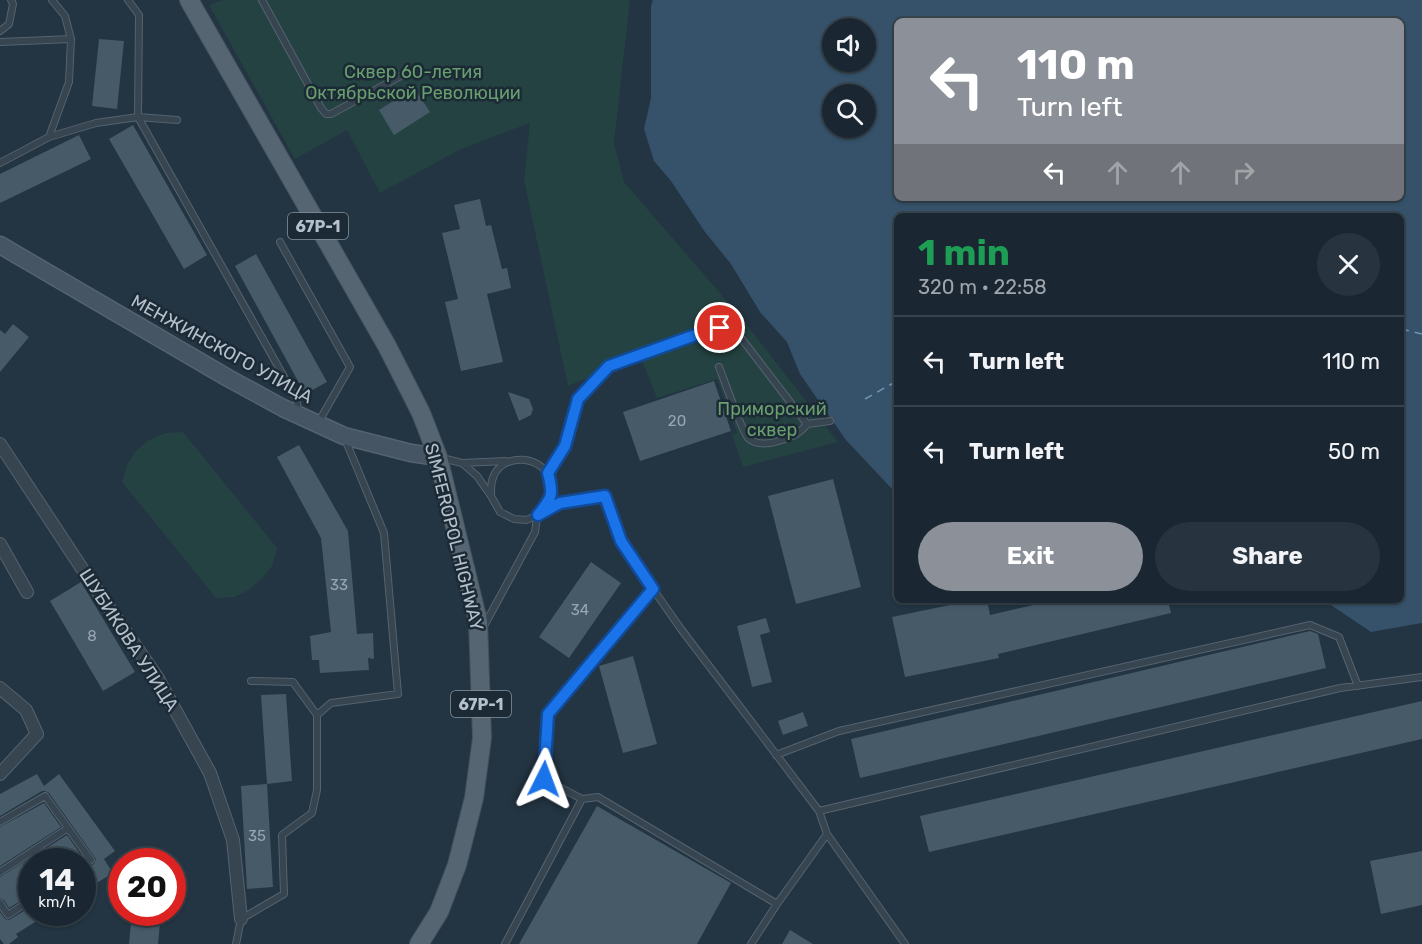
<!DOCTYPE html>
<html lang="en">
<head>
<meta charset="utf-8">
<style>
  :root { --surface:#1a2732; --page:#27333e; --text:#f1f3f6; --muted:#9fa5ac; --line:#38444d; --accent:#8c9099 }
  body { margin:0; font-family:Rubik,sans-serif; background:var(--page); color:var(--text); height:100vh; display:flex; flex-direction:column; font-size:22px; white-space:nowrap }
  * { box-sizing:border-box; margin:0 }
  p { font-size:20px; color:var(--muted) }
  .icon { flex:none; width:33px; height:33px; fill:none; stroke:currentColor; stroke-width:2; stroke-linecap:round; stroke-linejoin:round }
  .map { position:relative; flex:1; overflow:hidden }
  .details { position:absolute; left:894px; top:213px; width:510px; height:390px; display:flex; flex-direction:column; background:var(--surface); border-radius:9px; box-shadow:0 2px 4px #0004,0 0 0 2px var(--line) }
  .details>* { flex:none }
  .hud { position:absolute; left:894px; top:18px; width:510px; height:183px; border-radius:9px; box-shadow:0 2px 4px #0004,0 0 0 2px var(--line); background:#8c9099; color:#fff; overflow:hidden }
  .buttons { position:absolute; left:822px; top:18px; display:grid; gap:12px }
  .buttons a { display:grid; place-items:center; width:54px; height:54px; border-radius:50%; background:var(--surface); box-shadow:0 2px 4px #0004,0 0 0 2px var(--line); font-size:30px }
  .speed { position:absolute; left:18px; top:848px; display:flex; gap:12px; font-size:30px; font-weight:700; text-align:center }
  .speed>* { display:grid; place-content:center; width:78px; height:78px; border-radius:50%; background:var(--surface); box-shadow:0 2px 4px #0004,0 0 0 2px var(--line); line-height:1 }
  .speed small { font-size:15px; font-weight:400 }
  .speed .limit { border:9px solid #d22; background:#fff; color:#111 }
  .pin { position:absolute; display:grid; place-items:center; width:51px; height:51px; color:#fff; margin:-26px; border:3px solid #fff; border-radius:50%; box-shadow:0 2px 6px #0007 }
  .me { position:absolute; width:66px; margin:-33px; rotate:3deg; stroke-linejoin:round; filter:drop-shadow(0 0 4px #0008) }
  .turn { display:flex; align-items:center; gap:21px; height:126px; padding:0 24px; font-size:27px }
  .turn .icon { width:78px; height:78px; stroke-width:2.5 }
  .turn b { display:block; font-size:42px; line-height:51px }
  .lanes { display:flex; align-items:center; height:57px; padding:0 24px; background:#0003; justify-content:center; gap:30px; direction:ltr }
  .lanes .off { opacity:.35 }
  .round { display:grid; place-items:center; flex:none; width:63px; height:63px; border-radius:32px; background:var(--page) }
  .headline { display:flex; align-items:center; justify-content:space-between; height:102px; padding:0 24px }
  h1 { font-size:36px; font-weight:700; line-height:45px; color:#1e9e55 }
  .primary-button { display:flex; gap:12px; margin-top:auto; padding:12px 24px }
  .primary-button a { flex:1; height:69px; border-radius:36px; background:var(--accent); color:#fff; font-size:24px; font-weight:700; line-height:69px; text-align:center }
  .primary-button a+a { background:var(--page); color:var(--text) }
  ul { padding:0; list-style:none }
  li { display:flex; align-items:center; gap:18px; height:90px; padding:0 24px; border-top:2px solid var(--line) }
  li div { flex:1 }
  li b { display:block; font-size:22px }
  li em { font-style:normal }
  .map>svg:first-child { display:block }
  .green { fill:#254242 }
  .water { fill:#35526a; fill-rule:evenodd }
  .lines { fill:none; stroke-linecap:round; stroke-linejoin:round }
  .ferry { stroke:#7195b1; stroke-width:1.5; stroke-dasharray:8 6; stroke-linecap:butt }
  .building { fill:#465a68 }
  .lane-casing { stroke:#55636f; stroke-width:8 }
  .street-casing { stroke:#55636f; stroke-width:14 }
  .secondary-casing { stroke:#55636f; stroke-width:19 }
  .primary-casing { stroke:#44515d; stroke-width:20 }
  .lane { stroke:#374551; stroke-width:6 }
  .street { stroke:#374551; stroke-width:12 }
  .secondary { stroke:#455564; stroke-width:16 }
  .primary { stroke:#556571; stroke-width:18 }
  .route-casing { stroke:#114b97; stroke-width:15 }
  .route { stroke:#1a73e8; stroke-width:10 }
  .labels { text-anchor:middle; stroke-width:5; stroke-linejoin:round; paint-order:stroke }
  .number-label { font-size:15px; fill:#98a6b3 }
  .shield { fill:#1c2a36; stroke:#86939f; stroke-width:1.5 }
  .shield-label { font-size:16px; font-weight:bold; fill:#b4c0cc }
  .park-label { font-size:18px; fill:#699f6e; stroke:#1c2a36 }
  .street-label { font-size:18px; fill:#b4c0cc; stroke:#1c2a36 }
</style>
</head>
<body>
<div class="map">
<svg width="1422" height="944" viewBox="0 0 1422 944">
  <rect width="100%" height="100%" fill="#233442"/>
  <path class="green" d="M 224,0 L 630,0 L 614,143 L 624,182 L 739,315 L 838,442 L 743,467 L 732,435 L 737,433 L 717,379 L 657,398 L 640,356 L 568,386 L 524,180 L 530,123 L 459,150 L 380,193 L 347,130 L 295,159 L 209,5 Z
    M 183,432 L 277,548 L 272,566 L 262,579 L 249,590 L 234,597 L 216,598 L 122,482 L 127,465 L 136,451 L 149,440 L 165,433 Z"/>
  <path class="water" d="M 653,0 L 1422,0 L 1422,623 L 1371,632 L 1328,603 L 1318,600 L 1401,600 L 1401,216 L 897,216 L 897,491 L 892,489 L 846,440 L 800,374 L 787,342 L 760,312 L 731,264 L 705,232 L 671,181 L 654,161 L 644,129 L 651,98 L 651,6 ZM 897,21 L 1401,21 L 1401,198 L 897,198 ZM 832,28 L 866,28 L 866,62 L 832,62 ZM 832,94 L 866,94 L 866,128 L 832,128 Z"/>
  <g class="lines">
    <path class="ferry" d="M 1401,329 L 1422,334
      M 865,399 L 897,381"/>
  </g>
  <path class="building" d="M 99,39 L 124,41 L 117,109 L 92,106 Z
    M 414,88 L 430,112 L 394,135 L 379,110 Z
    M 133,125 L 207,255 L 184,269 L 109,139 Z
    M 79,135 L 91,159 L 0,203 L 0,174 Z
    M 480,199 L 486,226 L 491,225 L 502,269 L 507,268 L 511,288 L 487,294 L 503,362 L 461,371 L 445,302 L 458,299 L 442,233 L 460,229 L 454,205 Z
    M 256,254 L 327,382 L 305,394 L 235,266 Z
    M 13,324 L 29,337 L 0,372 L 0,330 L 5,334 Z
    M 714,381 L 731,431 L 640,461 L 623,412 Z
    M 508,392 L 529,399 L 533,409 L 531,415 L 519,421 Z
    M 299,445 L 348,531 L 357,634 L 373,633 L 374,659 L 368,658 L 369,670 L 320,673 L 319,660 L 312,660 L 310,636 L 331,632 L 321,538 L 277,457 Z
    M 833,479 L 861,587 L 796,604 L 768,496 Z
    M 591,562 L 621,583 L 569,658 L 539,637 Z
    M 81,582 L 135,672 L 103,691 L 50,601 Z
    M 974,600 L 987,600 L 990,615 L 1055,600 L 1168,600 L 1171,613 L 998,654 L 999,658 L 905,677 L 892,617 Z
    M 766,618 L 770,632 L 760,635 L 772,682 L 752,687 L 737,626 Z
    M 1310,631 L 1318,634 L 1326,668 L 860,778 L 851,739 Z
    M 633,656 L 657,744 L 623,753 L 599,666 Z
    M 286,694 L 292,781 L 267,784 L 261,695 Z
    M 1422,701 L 1422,739 L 929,852 L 920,816 Z
    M 803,712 L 808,726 L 783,735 L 778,721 Z
    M 37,774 L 44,786 L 59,774 L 115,851 L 104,859 L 113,873 L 82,892 L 82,870 L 94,864 L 96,859 L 49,793 L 45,791 L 42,791 L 0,816 L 0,794 Z
    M 267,784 L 273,887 L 247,889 L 241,786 Z
    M 44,803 L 61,827 L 0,866 L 0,827 Z
    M 597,806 L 731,883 L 697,944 L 519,944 Z
    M 67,835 L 83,858 L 79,861 L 32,861 L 32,894 L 9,908 L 4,900 L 0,898 L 0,877 Z
    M 1422,851 L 1422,905 L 1381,914 L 1370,861 Z
    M 32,906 L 32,912 L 51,912 L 16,934 L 18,937 L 9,944 L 4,944 L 0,939 L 0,912 L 5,919 L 9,920 Z
    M 132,912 L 161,912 L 158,944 L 129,944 Z
    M 790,930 L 813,944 L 782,944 Z"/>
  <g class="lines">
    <defs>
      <path id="lane" d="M 52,0 L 65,16 L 71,39
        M 128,0 L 139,15 L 138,117 L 297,400 L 298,413
        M 262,0 L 321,108 L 326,114 L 331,114 L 408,72
        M 0,31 L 9,24 L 13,4 L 11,0
        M 0,42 L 71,39 L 69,82 L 49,137 L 0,163
        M 49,137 L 96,123 L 138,117 L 177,120
        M 280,242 L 350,367 L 318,423
        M 719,367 C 724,379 742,432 748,438 C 757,446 769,444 779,441 C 791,437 800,434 807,424
        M 442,458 L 462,463 L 506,461
        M 462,463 L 477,476 L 491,496 L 500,512 L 514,519 L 527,520 L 560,503 L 605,496 L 621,541 L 653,589 L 681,629 L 819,811 L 827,834 L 777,904 L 751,944
        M 548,473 L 565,446 L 578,399 L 609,366 L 712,329 C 724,327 727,328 738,334 L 807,424 L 830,421
        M 484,626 L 535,532 C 536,526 536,519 539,514 C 546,502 553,501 551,485 C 548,454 499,450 492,481 C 491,485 491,491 491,495
        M 251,681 L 293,682 L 317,715
        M 776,755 L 839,731 L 1310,625 L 1339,637 L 1358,686
        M 582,799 L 544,779 L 547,714 L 653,589
        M 819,811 L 1340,688 L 1422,677
        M 0,822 L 45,796 L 91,860 L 82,865
        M 827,834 L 905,944
        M 0,872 L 68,828
        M 0,903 L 8,915 L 32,899
        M 236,944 L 241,919 L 284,894 L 282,835 L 312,813 L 317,790 L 317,715 L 331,703 L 398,694 L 384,533 L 345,439
        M 505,944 L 582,799 L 598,797 L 777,904"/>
      <path id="street" d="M 0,444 L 85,573 L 157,677 L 210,773 L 233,840 L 241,919
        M 0,544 L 27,592
        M 0,688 L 26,710 L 37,734 L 0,774"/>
      <path id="secondary" d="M 0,245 L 228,378 L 283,408 L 344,436 L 411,453 L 438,457"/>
      <path id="primary" d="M 189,0 L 387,346 L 421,413 L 438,457 L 478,621 L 482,738 L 474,798 L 457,865 L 439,912 L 419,944"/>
    </defs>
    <use href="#lane" class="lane-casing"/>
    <use href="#street" class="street-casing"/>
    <use href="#secondary" class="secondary-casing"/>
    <use href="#primary" class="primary-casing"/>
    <use href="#lane" class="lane"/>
    <use href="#street" class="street"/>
    <use href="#secondary" class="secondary"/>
    <use href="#primary" class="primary"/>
  </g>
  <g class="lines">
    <defs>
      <path id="route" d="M 544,779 L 548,714 L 653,589 L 621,541 L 605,496 L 560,503 L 538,515 C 552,497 554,496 548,473 L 565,446 L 578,399 L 609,366 L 712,329 L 720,328"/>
    </defs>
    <use href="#route" class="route-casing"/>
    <use href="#route" class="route"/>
  </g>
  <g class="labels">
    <g class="number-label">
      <text x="677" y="426">20</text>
      <text x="339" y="590">33</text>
      <text x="580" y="615">34</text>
      <text x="92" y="641">8</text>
      <text x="257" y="841">35</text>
    </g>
    <g class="shield">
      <rect x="288" y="213" width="60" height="26" rx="4.5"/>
      <rect x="451" y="691" width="60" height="26" rx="4.5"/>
    </g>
    <g class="shield-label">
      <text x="318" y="232">67Р-1</text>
      <text x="481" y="710">67Р-1</text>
    </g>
    <g class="park-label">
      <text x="413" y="78">Сквер 60-летия<tspan x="413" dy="21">Октябрьской Революции</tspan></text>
      <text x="772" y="415">Приморский<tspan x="772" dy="21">сквер</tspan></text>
    </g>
    <g class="street-label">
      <text transform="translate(222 349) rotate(29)" y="6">МЕНЖИНСКОГО УЛИЦА</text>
      <text transform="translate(454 537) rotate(76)" y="6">SIMFEROPOL HIGHWAY</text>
      <text transform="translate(129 640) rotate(57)" y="6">ШУБИКОВА УЛИЦА</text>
    </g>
  </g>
</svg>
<div class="buttons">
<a><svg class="icon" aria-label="sound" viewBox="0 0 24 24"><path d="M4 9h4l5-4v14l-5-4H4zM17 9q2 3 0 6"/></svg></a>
<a><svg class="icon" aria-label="search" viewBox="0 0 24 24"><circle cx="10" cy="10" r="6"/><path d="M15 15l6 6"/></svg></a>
</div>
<div class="speed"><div>14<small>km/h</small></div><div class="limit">20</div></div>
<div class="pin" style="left:720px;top:328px;background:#d93025"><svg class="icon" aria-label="arrive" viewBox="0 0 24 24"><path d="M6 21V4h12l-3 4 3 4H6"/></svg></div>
<svg class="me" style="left:544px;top:779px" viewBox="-20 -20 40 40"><path d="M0-17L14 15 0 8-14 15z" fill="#1a73e8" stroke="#fff" stroke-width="4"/></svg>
<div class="hud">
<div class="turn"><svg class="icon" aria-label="left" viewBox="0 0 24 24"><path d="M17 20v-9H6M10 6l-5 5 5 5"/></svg><div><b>110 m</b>Turn left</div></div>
<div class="lanes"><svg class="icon" aria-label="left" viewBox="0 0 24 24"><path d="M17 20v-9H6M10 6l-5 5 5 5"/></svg><svg class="icon off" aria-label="ahead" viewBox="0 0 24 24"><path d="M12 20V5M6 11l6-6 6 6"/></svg><svg class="icon off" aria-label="ahead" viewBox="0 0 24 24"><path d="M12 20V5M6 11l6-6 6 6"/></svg><svg class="icon off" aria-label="right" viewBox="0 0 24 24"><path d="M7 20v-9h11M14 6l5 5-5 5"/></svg></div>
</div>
<section class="details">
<div class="headline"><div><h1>1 min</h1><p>320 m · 22:58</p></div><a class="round"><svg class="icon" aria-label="close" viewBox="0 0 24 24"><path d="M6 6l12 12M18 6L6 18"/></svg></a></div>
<ul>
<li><svg class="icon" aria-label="left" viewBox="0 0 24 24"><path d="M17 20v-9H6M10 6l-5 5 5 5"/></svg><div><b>Turn left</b></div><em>110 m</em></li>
<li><svg class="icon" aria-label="left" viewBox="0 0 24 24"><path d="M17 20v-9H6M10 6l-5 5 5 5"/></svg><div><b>Turn left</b></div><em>50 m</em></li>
</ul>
<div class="primary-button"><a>Exit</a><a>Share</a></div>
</section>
</div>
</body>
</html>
